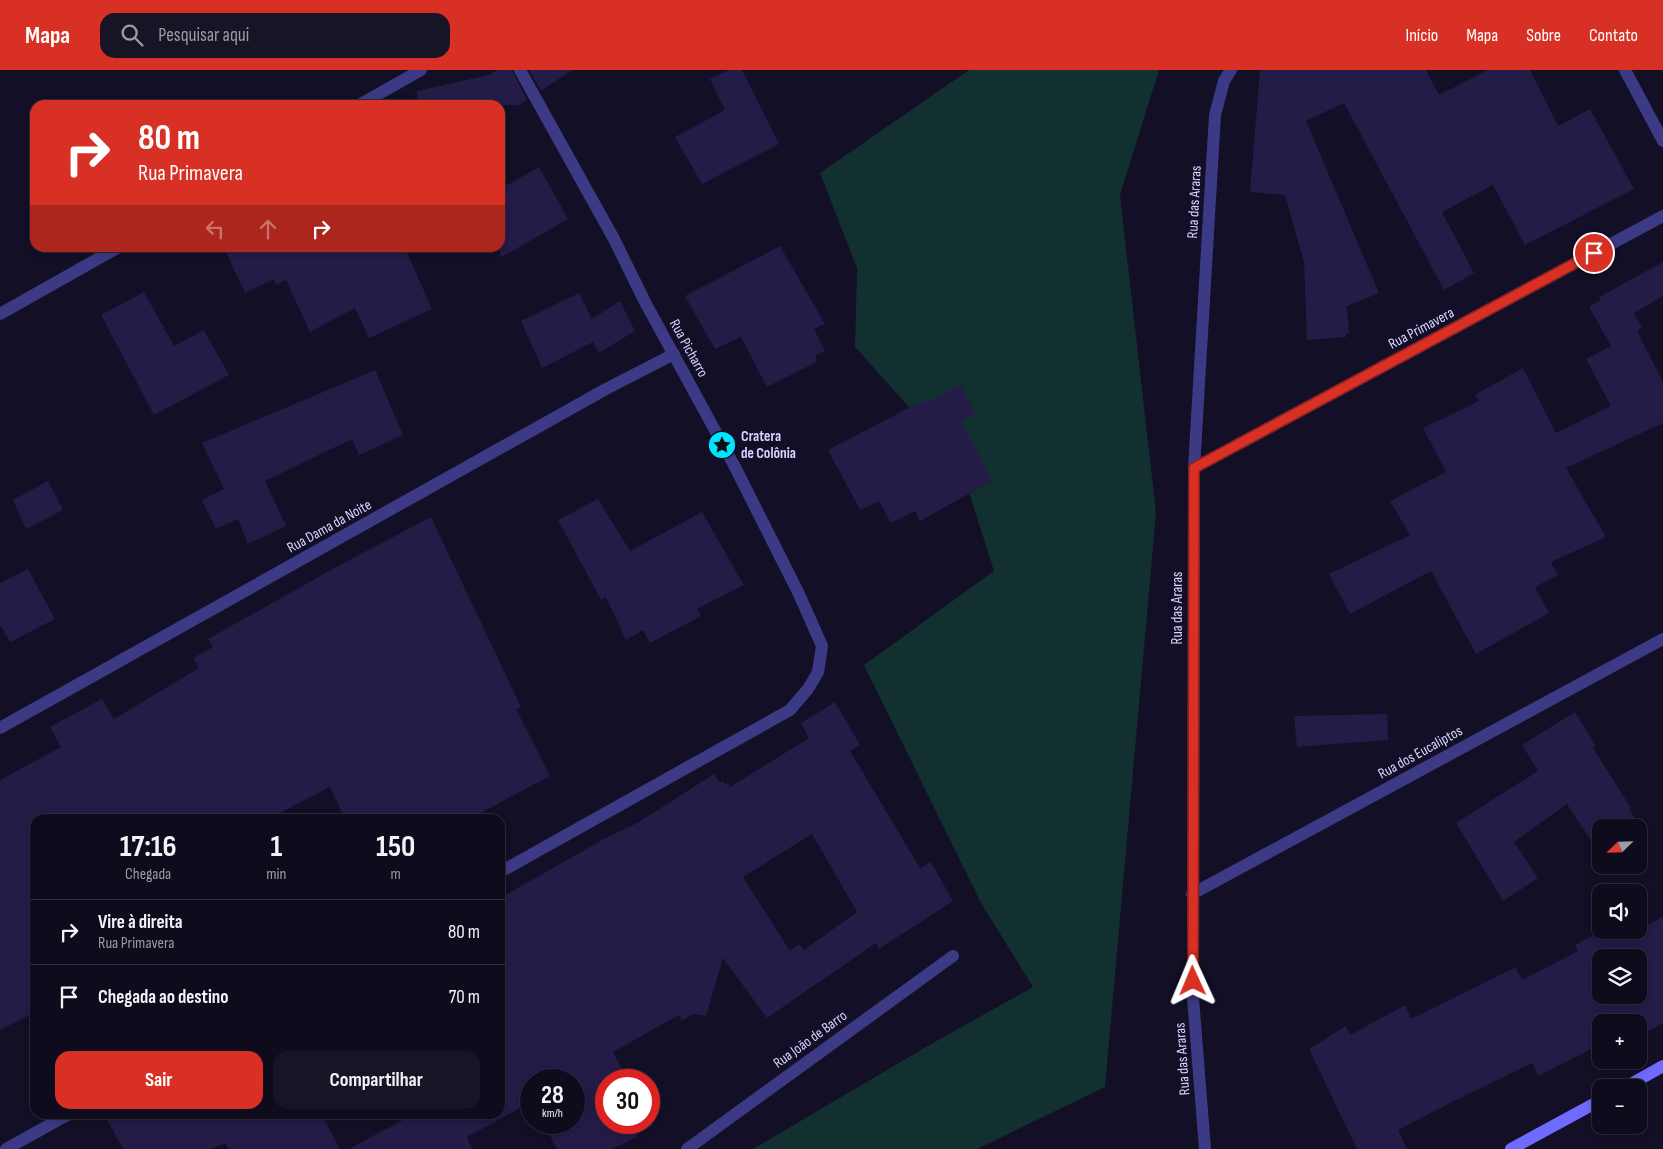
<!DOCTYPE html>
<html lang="pt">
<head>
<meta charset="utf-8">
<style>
  :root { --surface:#0e0b1c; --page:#171425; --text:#f1f3f6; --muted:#9b9ba3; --line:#2e2b3b; --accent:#d93025 }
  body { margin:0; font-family:"Sofia Sans Condensed",sans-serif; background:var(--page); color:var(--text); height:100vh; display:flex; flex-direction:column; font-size:19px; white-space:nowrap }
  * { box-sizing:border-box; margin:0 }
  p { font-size:16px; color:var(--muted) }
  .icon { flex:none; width:28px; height:28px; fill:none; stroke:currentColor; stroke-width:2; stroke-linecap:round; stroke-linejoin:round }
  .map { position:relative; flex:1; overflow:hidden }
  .side { position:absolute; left:30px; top:744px; width:475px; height:305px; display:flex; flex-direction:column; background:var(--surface); border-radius:15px; box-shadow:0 2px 8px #0003,0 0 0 1px var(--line) }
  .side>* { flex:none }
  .hud { position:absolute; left:30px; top:30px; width:475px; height:152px; border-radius:15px; box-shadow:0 2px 8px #0003,0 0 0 1px var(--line); background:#d93025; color:#fff; overflow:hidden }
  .needle { width:32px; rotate:247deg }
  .buttons { position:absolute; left:1592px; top:749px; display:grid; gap:10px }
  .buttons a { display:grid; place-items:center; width:55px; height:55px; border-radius:10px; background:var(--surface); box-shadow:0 2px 8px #0003,0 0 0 1px var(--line); font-size:25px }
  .speed { position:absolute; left:520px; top:999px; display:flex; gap:10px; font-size:25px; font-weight:700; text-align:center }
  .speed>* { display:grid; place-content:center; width:65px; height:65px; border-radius:50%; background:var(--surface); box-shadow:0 2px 8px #0003,0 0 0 1px var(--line); line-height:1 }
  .speed small { font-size:12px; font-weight:400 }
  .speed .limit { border:8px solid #d22; background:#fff; color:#111 }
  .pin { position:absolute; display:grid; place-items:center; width:42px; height:42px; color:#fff; margin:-21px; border:2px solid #fff; border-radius:50%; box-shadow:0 1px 5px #0007 }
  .me { position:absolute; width:55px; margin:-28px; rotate:359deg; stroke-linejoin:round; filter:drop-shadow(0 0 4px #0008) }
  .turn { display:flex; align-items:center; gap:18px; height:105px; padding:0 25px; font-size:22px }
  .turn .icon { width:65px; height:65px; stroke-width:2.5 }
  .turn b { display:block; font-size:35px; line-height:42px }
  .lanes { display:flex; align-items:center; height:48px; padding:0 25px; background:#0003; justify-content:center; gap:25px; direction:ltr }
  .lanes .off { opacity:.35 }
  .eta { display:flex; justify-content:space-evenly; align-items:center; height:85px; text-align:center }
  .eta b { font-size:30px; font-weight:700; line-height:35px }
  .primary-button { display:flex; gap:10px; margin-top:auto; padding:10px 25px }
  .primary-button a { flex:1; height:58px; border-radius:15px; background:var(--accent); color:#fff; font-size:20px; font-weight:700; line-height:58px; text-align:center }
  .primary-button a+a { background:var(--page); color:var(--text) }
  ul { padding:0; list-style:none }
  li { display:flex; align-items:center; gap:15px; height:65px; padding:0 25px; border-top:1px solid var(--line) }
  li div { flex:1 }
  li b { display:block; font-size:19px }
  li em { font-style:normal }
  header { display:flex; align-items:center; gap:30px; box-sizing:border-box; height:70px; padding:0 25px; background:var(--accent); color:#fff }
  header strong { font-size:24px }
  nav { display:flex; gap:28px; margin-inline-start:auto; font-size:18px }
  .search { width:350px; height:45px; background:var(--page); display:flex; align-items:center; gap:12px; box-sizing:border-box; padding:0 18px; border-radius:15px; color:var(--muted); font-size:19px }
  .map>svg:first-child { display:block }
  .green { fill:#12302f }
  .building { fill:#241b47; fill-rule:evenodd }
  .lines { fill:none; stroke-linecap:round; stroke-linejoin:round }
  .street { stroke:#3d3a85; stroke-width:12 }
  .secondary { stroke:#6f6bff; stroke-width:12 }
  .route-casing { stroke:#8d1f18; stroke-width:12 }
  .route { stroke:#d93025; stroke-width:9 }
  .labels { text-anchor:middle; stroke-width:5; stroke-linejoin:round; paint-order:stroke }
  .street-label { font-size:15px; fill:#d9d4ff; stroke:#130f26 }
  .poi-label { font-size:15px; font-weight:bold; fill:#d9d4ff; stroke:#130f26; text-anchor:start }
</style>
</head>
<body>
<header>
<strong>Mapa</strong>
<div class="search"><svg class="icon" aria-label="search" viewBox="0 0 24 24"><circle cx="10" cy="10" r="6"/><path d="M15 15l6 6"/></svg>Pesquisar aqui</div>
<nav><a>Início</a><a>Mapa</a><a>Sobre</a><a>Contato</a></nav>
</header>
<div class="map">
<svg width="1663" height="1079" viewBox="0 0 1663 1079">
  <rect width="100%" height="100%" fill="#130f26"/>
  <path class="green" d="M 969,0 L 1159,0 L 1120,125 L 1156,443 L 1105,1017 L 977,1079 L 753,1079 L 931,974 L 1033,917 L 981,833 L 864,595 L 994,501 L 960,394 L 855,277 L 857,198 L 820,103 Z"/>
  <path class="building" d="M 497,0 L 512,0 L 527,30 L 519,35 L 418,35 L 417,21 L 489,5 Z
    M 529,0 L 572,0 L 541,21 Z
    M 729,0 L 742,0 L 779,74 L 702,114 L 675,67 L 725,40 L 710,9 Z
    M 1260,0 L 1426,0 L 1439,25 L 1488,0 L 1530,0 L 1558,56 L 1590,39 L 1634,119 L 1525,175 L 1493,115 L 1442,142 L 1474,203 L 1444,220 L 1344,33 L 1306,51 L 1379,223 L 1347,236 L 1349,263 L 1346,263 L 1346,267 L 1307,270 L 1304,192 L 1285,125 L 1250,122 Z
    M 539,97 L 568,149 L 500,188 L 500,119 Z
    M 780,176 L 825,254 L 814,259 L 825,281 L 815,286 L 817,292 L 767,317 L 741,267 L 715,279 L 685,226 Z
    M 224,178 L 405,178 L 432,239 L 369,268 L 355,238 L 310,262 L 286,210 L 276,215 L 274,209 L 245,223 Z
    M 1663,192 L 1663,226 L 1634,243 L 1642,258 L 1637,261 L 1663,312 L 1663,353 L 1566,398 L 1606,467 L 1551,492 L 1558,505 L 1535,517 L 1549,543 L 1476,584 L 1431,501 L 1350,544 L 1329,504 L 1410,465 L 1390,431 L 1446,402 L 1423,358 L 1479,331 L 1475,325 L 1523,298 L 1556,363 L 1611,336 L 1586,289 L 1611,276 L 1589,237 L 1601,230 L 1599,227 Z
    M 144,222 L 174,276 L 204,260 L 229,305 L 154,345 L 101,245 Z
    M 579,223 L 592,249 L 620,231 L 635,261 L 599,283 L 593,272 L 542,298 L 521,251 Z
    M 375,300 L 403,365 L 359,385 L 352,369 L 265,411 L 286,456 L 248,474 L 238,449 L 216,459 L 202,430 L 224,419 L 202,373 Z
    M 961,315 L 975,344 L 961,351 L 992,411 L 920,451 L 915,441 L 891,453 L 879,431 L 860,440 L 828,380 L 924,330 L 925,333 Z
    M 48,411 L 63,440 L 26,459 L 13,430 Z
    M 598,429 L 630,481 L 702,442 L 744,515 L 697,539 L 701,546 L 650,573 L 643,560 L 626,570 L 606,527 L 601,530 L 558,450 Z
    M 431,447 L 521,637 L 516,639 L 550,706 L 469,749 L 345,749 L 330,717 L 268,749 L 35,749 L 35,942 L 0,960 L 0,710 L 61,677 L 50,657 L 102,629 L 114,649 L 199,598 L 193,588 L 213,577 L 208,569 L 338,496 Z
    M 28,499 L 55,549 L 10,572 L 0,555 L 0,513 Z
    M 835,632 L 860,675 L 850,681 L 920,798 L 931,792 L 953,831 L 879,879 L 876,873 L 767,948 L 723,888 L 706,946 L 693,944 L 682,951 L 679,945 L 613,982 L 628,1010 L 606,1010 L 606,1052 L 649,1052 L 649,1047 L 653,1055 L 637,1065 L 637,1067 L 613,1079 L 557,1079 L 543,1052 L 574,1052 L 574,1010 L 531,1010 L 531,1032 L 467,1067 L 472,1079 L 349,1079 L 414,1044 L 500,1044 L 500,828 L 604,769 L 639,752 L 714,704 L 720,713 L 723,711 L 726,715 L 728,713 L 730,717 L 809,668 L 801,653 ZM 812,764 L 857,842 L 804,880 L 799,874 L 790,881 L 743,807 Z
    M 1575,642 L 1596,676 L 1593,678 L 1631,738 L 1629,739 L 1642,760 L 1639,762 L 1639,758 L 1601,758 L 1601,786 L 1567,734 L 1514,772 L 1538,808 L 1503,831 L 1456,753 L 1538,701 L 1522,675 Z
    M 1387,644 L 1388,670 L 1297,677 L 1294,646 Z
    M 1663,847 L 1663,953 L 1639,966 L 1639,952 L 1601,952 L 1601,984 L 1597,976 L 1538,1006 L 1532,993 L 1452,1032 L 1398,1060 L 1407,1079 L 1357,1079 L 1309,979 L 1346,956 L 1350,965 L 1405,935 L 1411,949 L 1516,897 L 1522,910 L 1578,881 L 1575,875 L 1604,860 L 1624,860 L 1627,866 ZM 1601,888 L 1639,888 L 1639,925 L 1601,925 Z
    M 104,1044 L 321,1044 L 340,1079 L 229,1079 L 225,1073 L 212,1079 L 123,1079 Z"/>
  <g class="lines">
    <path class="street" d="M 1625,0 L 1663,71
      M 359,35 L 421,0
      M 0,244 L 117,178
      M 1194,398 L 1663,146
      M 0,658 L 606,319 L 674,284
      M 500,802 L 790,640 L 808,619 L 818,602 L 822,576 L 799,524 L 735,397 L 645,232 L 614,169 L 520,0
      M 1192,824 L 1663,569
      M 6,1079 L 69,1044
      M 687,1079 L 953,886
      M 1205,1079 L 1193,928 L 1194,398 L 1215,45 L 1224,11 L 1231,0"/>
    <path class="secondary" d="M 1624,1018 L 1663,996
      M 1511,1079 L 1601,1030"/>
  </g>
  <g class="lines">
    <defs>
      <path id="route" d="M 1193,911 L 1194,398 L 1594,183"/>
    </defs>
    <use href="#route" class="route-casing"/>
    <use href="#route" class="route"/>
  </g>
  <defs>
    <symbol id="sight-disc" viewBox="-11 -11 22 22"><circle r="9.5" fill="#00e5ff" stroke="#130f26"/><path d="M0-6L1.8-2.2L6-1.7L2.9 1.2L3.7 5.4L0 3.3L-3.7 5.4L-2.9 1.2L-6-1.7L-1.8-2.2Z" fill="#111"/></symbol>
  </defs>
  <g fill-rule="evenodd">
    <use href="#sight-disc" x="706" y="359" width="32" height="32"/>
  </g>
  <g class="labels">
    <g class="street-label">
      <text transform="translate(1194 132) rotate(-87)" y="5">Rua das Araras</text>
      <text transform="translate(1421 258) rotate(-28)" y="5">Rua Primavera</text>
      <text transform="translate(689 278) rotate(61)" y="5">Rua Picharro</text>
      <text transform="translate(329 456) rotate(-29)" y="5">Rua Dama da Noite</text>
      <text transform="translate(1177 538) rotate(-90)" y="5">Rua das Araras</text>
      <text transform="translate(1420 682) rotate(-29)" y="5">Rua dos Eucaliptos</text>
      <text transform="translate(810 969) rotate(-36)" y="5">Rua João de Barro</text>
      <text transform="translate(1182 989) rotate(-94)" y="5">Rua das Araras</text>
    </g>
    <g class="poi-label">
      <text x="741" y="371">Cratera<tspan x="741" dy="17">de Colônia</tspan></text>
    </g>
  </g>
</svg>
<div class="buttons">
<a><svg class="needle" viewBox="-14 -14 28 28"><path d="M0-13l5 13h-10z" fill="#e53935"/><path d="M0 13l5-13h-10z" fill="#9b9ba3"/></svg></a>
<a><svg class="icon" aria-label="sound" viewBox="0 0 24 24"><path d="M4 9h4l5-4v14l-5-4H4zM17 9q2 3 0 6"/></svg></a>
<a><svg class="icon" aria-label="layers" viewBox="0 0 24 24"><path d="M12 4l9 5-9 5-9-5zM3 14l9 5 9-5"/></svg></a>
<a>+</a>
<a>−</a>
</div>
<div class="speed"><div>28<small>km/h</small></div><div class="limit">30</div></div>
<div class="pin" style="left:1594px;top:183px;background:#d93025"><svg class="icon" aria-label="arrive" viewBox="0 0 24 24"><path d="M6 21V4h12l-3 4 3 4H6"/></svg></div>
<svg class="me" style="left:1193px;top:911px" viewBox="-20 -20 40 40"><path d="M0-17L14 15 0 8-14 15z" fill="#d93025" stroke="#fff" stroke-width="4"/></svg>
<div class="hud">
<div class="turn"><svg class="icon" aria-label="right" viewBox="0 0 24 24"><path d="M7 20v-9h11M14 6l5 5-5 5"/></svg><div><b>80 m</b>Rua Primavera</div></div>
<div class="lanes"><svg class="icon off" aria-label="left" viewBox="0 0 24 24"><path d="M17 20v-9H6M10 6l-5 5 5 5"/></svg><svg class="icon off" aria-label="ahead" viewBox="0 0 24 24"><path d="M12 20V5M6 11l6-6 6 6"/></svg><svg class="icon" aria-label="right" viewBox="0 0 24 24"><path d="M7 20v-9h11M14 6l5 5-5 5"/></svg></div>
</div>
<section class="side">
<div class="eta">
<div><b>17:16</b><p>Chegada</p></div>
<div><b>1</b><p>min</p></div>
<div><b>150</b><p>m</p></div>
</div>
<ul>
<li><svg class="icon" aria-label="right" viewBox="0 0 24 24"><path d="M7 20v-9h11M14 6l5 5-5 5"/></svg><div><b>Vire à direita</b><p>Rua Primavera</p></div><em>80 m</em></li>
<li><svg class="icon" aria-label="arrive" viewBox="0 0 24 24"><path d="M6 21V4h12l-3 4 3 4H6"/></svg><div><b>Chegada ao destino</b></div><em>70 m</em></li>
</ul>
<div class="primary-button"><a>Sair</a><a>Compartilhar</a></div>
</section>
</div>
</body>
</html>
